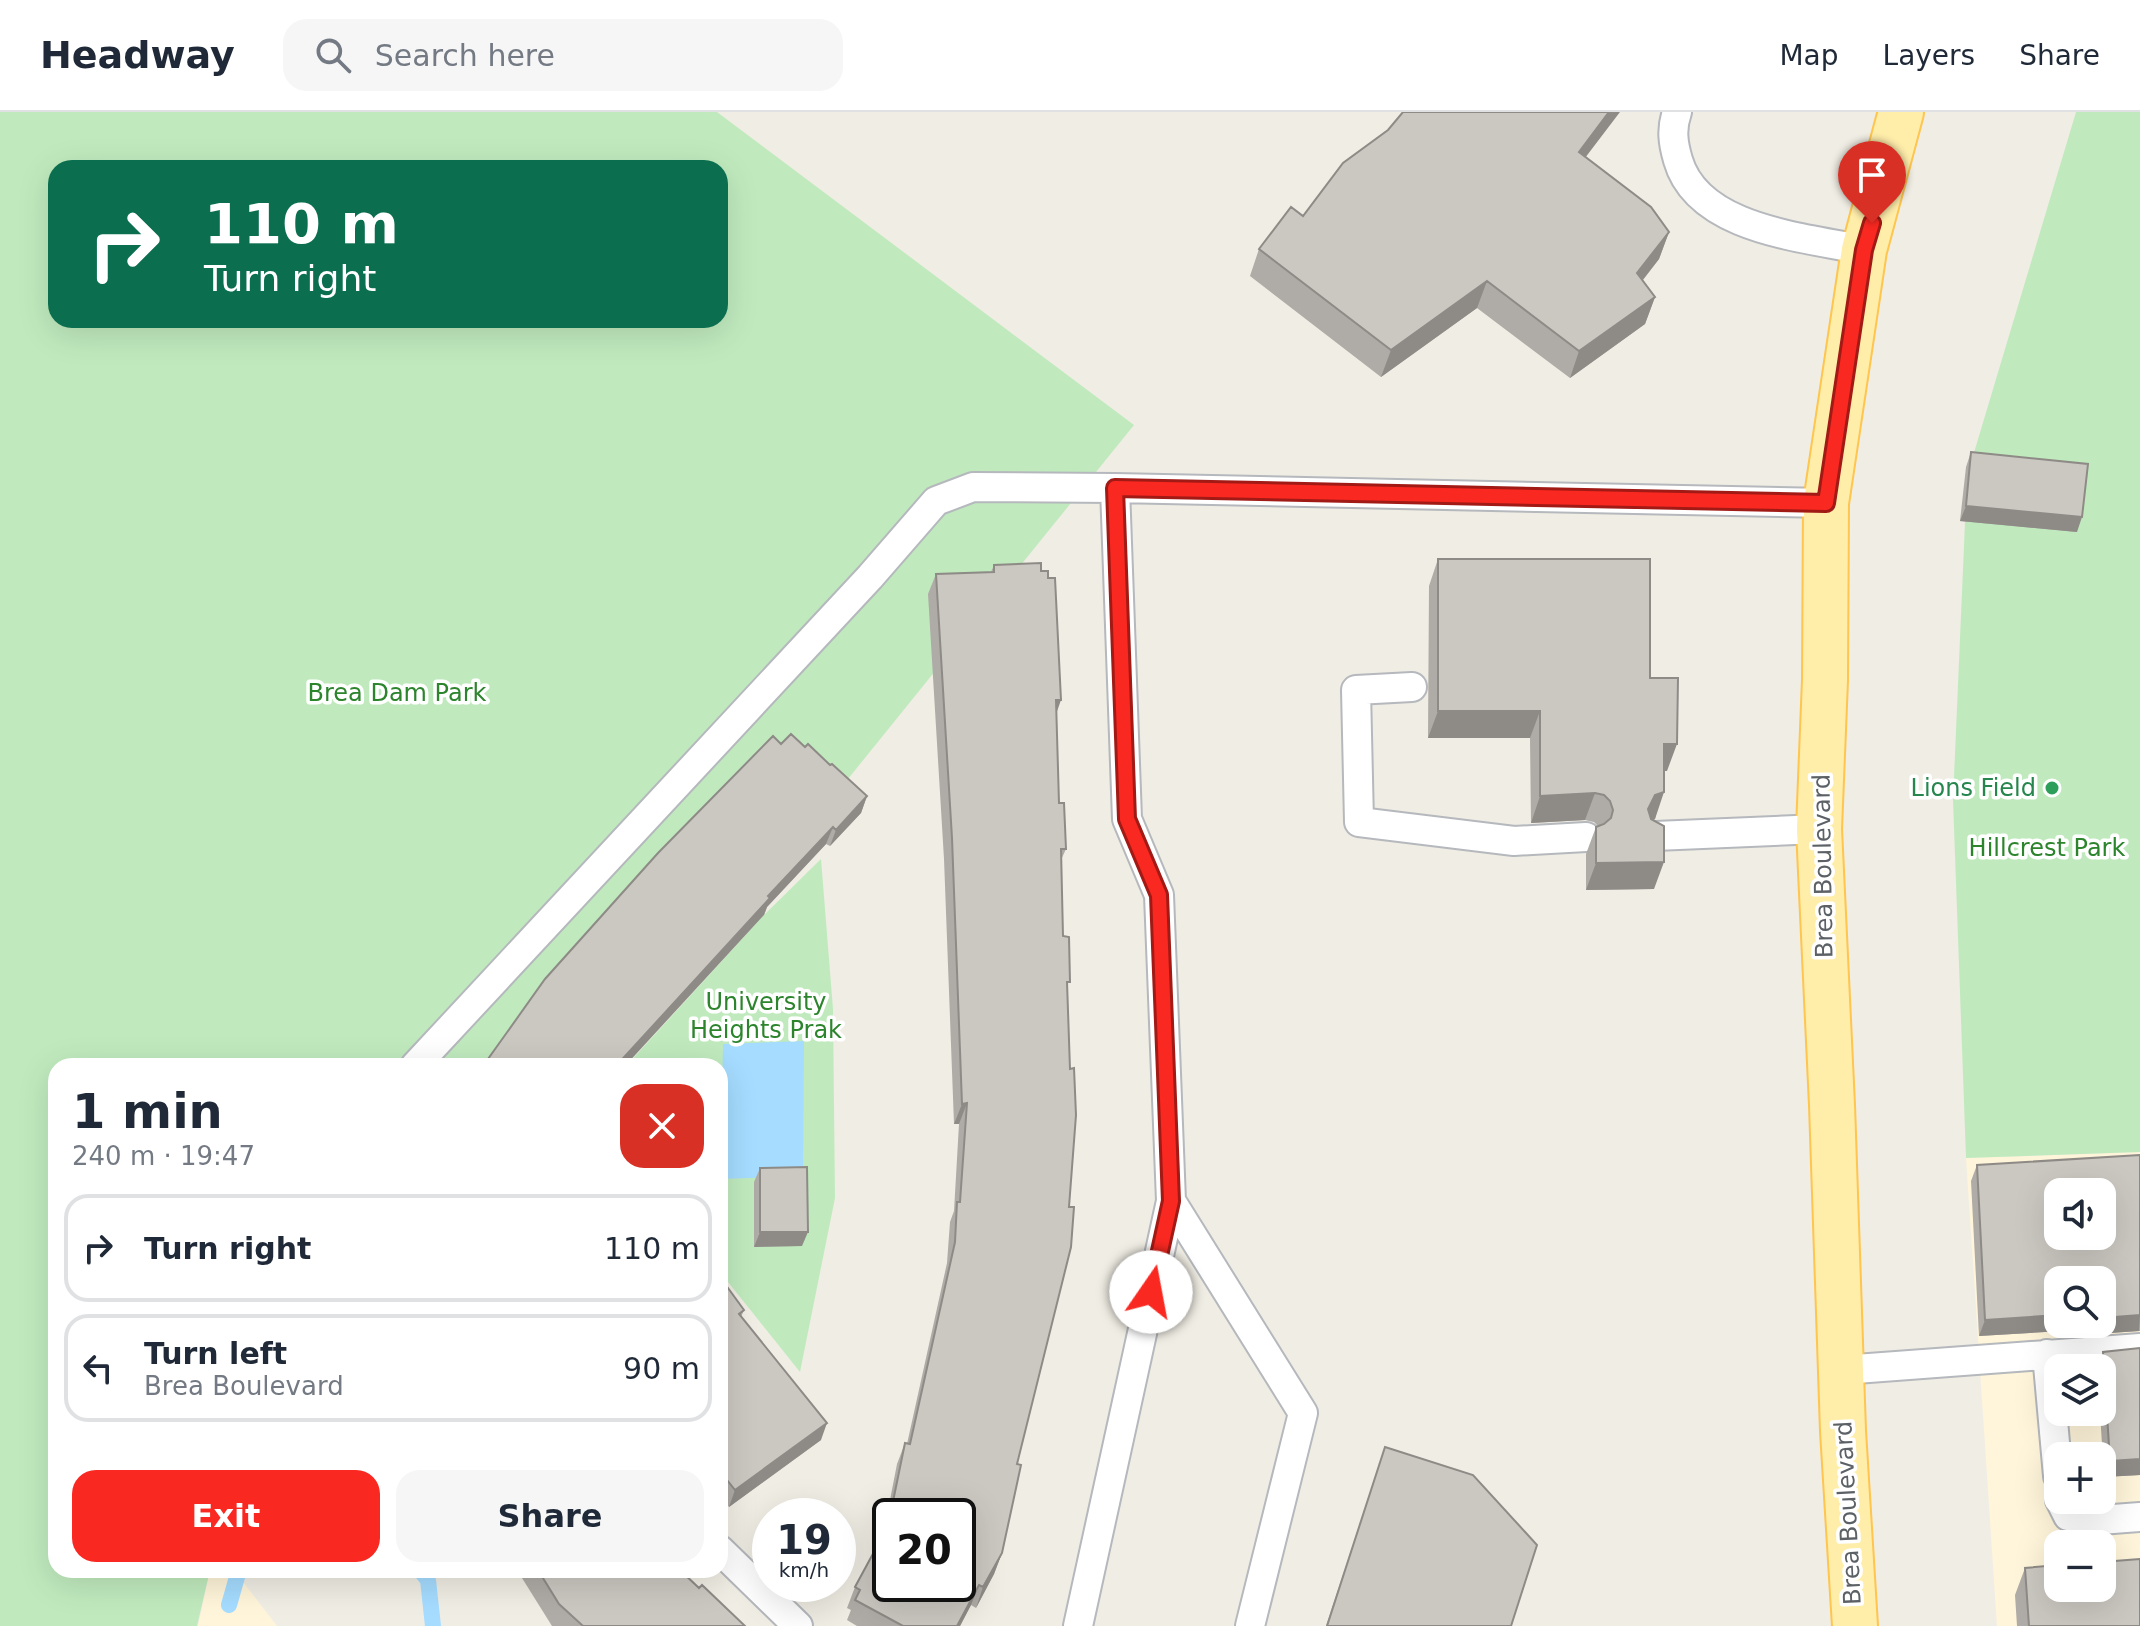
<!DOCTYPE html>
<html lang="en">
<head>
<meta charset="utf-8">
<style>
  :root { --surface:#fff; --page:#f6f6f7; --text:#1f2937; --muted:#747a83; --line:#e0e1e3; --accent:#f92821 }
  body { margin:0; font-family:"DejaVu Sans",sans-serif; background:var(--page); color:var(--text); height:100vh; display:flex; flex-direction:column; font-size:30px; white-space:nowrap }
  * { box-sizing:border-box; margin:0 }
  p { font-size:26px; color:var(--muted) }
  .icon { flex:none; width:44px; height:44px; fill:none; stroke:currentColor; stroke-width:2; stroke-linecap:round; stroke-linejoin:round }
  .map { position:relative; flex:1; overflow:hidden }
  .details { position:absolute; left:48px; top:946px; width:680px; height:520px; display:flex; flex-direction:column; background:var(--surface); border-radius:24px; box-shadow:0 8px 32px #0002 }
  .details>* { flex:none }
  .banner { position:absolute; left:48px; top:48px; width:680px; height:168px; border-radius:24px; box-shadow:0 8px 32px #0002; background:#0b6e4f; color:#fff; overflow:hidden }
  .fabs { position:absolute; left:2044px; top:1066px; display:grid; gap:16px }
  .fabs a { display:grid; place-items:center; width:72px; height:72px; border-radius:16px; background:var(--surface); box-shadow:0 8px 32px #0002; font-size:40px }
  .speed { position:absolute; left:752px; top:1386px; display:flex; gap:16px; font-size:40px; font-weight:700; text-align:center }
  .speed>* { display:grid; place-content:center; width:104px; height:104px; border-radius:50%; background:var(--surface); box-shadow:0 8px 32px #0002; line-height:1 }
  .speed small { font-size:20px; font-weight:400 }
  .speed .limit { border:4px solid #111; border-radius:12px; background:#fff; color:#111 }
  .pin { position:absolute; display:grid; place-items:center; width:68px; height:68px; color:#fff; margin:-82px -34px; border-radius:50% 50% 50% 0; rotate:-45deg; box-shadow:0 0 8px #0007 }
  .pin .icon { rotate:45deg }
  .me { position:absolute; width:88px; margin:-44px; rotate:12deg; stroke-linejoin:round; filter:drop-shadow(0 0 6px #0008) }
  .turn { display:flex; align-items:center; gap:28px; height:168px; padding:0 24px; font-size:36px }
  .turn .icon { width:104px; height:104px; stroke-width:2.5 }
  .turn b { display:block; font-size:56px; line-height:68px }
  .round { display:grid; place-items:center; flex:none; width:84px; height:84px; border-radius:24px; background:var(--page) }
  .head { display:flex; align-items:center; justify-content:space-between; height:136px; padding:0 24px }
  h1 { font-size:48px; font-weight:600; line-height:60px }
  .button { display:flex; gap:16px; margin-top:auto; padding:16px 24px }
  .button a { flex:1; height:92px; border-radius:24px; background:var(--accent); color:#fff; font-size:32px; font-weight:600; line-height:92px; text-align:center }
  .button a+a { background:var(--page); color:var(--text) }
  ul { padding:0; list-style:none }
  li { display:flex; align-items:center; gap:24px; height:108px; margin:0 16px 12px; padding:0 8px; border:4px solid var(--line); border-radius:24px }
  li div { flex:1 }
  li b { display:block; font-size:30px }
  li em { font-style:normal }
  header { display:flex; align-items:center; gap:48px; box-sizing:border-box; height:112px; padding:0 40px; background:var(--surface); border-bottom:2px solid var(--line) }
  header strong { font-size:38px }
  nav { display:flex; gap:44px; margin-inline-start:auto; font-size:28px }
  .search { width:560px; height:72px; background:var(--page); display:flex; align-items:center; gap:20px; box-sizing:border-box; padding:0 28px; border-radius:24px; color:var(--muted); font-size:30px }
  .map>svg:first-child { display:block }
  .commercial { fill:#fff5da; fill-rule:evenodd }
  .green { fill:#c0eabe; fill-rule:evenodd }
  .water { fill:#a5dcff }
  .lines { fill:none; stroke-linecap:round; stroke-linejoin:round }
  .stream { stroke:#a5dcff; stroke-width:16 }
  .lane-casing { stroke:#b5b8bc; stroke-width:32 }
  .primary-casing { stroke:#fec54f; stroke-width:48 }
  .lane { stroke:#fff; stroke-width:28 }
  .primary { stroke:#ffedaa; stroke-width:44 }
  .wall { fill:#afaba6; fill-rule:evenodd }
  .shaded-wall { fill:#8e8b87 }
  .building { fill:#cbc7c1; stroke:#8e8b87; stroke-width:2; fill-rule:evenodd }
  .route-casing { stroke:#a21a15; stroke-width:20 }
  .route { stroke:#f92821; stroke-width:14 }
  .leisure-dot { fill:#2e9e5b; stroke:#fff; stroke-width:3 }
  .labels { text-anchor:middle; stroke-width:7; stroke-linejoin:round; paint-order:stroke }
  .park-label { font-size:24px; fill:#2c842d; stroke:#fff }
  .leisure-label { font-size:24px; fill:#27864d; stroke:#fff; text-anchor:end }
  .street-label { font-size:24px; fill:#5c6166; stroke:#fff }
</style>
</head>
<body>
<header>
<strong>Headway</strong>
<div class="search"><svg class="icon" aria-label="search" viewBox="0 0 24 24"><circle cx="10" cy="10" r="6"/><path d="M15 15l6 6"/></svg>Search here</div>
<nav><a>Map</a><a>Layers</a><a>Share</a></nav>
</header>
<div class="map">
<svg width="2140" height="1514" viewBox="0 0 2140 1514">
  <rect width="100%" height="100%" fill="#f0ede4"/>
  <path class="commercial" d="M 2140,1040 L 2140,1514 L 1997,1514 L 1966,1046 ZM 2058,1080 L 2102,1080 L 2102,1124 L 2058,1124 ZM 2058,1168 L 2102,1168 L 2102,1212 L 2058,1212 ZM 2058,1256 L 2102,1256 L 2102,1300 L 2058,1300 ZM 2058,1344 L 2102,1344 L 2102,1388 L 2058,1388 ZM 2058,1432 L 2102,1432 L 2102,1476 L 2058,1476 Z
    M 210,1458 L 234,1458 L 277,1514 L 198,1514 Z"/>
  <path class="green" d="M 0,0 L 717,0 L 1134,313 L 616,954 L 56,954 L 56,1458 L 210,1458 L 197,1514 L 0,1514 ZM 56,56 L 720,56 L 720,208 L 56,208 Z
    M 2076,0 L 2140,0 L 2140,1040 L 1966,1046 L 1953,688 L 1967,364 Z
    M 821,747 L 833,897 L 835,1086 L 800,1260 L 720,1160 L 720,954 L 626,954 L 764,803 Z"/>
  <path class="water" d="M 804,929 L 803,1064 L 720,1067 L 723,932 Z"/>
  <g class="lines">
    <path class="stream" d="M 420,1458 L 428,1468 L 433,1514
      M 229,1493 L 239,1458"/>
    <defs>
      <path id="lane" d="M 1677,0 C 1671,17 1673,31 1678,48 C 1698,118 1804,125 1864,138
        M 1412,575 L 1356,578 L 1359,710 L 1514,729 L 1586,725
        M 1655,724 L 1819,717
        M 415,954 L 870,465 L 936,389 L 973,375 L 1115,376 L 1826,391
        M 1171,1089 L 1303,1301 L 1250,1514
        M 2047,1242 L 2058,1364
        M 1842,1258 L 2140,1236
        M 2060,1388 L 2068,1404 L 2087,1409 L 2140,1405
        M 720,1438 L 798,1514
        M 1078,1514 L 1171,1089 L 1159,783 L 1127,707 L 1115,376"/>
      <path id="primary" d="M 1855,1514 L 1843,1319 L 1832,993 L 1819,717 L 1825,568 L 1826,391 L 1864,138 L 1901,0"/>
    </defs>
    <use href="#lane" class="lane-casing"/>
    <use href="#primary" class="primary-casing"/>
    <use href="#lane" class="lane"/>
    <use href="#primary" class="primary"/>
  </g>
  <path class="wall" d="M 1388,18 L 1585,45 L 1669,120 L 1659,147 L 1643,168 L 1655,185 L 1645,212 L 1570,266 L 1477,196 L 1381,265 L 1250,164 L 1259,137 L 1303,104 Z
    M 1971,340 L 2077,420 L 1960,409 L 1966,355 Z
    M 1438,447 L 1650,566 L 1667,659 L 1664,659 L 1655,707 L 1653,708 L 1654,777 L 1586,778 L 1586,742 L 1596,715 L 1598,714 L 1594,710 L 1585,708 L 1531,711 L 1530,626 L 1428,626 L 1429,474 Z
    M 994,453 L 1041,459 L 1056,601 L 1059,691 L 1066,737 L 1061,748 L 1063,824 L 1067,877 L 1017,1352 L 1002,1441 L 994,1462 L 976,1496 L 971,1493 L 960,1514 L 857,1514 L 847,1508 L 851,1498 L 847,1496 L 855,1475 L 883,1424 L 897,1352 L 905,1331 L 907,1332 L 947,1151 L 950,1110 L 954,1099 L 959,1012 L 954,1012 L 944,747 L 928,482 L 936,462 L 991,460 Z
    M 781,632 L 805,635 L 830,653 L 867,684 L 861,701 L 830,734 L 826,732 L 767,795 L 764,803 Z
    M 2140,1043 L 2140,1219 L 2095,1222 L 2095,1217 L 1979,1224 L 1971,1069 L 1977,1053 ZM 2102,1168 L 2102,1212 L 2058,1212 Z
    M 760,1056 L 802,1134 L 754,1135 L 754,1070 Z
    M 720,1165 L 744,1198 L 741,1205 L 821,1328 L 729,1395 L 720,1385 Z
    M 2103,1240 L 2140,1363 L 2104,1365 L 2100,1300 L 2102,1300 L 2102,1256 L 2097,1256 Z
    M 1385,1335 L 1511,1514 L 1326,1514 Z
    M 2025,1456 L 2140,1514 L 2017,1514 L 2015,1483 Z
    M 517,1458 L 680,1458 L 699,1476 L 745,1514 L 552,1514 Z"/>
  <path class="shaded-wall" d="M 1609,0 L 1620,0 L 1569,67 L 1579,40 Z
    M 1669,120 L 1659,147 L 1627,188 L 1637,161 Z
    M 1487,169 L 1477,196 L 1381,265 L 1391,238 Z
    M 1655,185 L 1645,212 L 1570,266 L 1579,239 Z
    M 1966,394 L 2082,405 L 2077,420 L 1960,409 Z
    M 1056,588 L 1061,588 L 1054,608 Z
    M 1438,599 L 1540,599 L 1530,626 L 1428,626 Z
    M 1664,632 L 1677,632 L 1667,659 L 1654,659 Z
    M 1664,680 L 1655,707 L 1645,710 L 1648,697 L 1655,683 Z
    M 1595,681 L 1585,708 L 1531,711 L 1540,684 Z
    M 867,684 L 861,701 L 830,734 L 836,718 Z
    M 833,715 L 826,732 L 767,795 L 764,803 L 625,954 L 616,954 L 768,784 Z
    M 1664,750 L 1654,777 L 1586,778 L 1596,751 Z
    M 967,991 L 959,1012 L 954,1012 L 962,992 Z
    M 760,1120 L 808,1120 L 802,1134 L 754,1135 Z
    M 2058,1203 L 2058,1212 L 2097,1212 L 2095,1217 L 1979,1224 L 1985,1208 Z
    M 2140,1203 L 2139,1219 L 2095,1222 L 2099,1212 L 2102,1212 L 2102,1206 Z
    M 827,1311 L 821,1328 L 729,1395 L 735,1378 Z
    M 2140,1347 L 2140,1363 L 2104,1365 L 2110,1349 Z
    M 727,1368 L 720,1385 L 724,1370 Z
    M 1002,1441 L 994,1462 L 976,1496 L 983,1475 Z
    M 979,1473 L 971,1493 L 960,1514 L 957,1514 Z"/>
  <path class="building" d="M 1403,0 L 1609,0 L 1579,40 L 1651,95 L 1669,120 L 1637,161 L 1655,185 L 1579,239 L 1487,169 L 1391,238 L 1259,137 L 1291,95 L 1303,104 L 1343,51 L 1388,18 Z
    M 1971,340 L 2088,352 L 2082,405 L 1966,394 Z
    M 1438,447 L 1650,447 L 1650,566 L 1678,566 L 1677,632 L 1664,632 L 1664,680 L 1655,683 L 1648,697 L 1651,707 L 1664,714 L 1664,750 L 1596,751 L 1596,715 L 1604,712 L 1611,706 L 1613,698 L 1610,689 L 1604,683 L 1595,681 L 1540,684 L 1540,599 L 1438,599 Z
    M 1041,451 L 1041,459 L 1048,459 L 1048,466 L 1055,466 L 1061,588 L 1056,588 L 1059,691 L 1064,691 L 1066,737 L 1061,737 L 1063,824 L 1069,825 L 1070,870 L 1067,870 L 1070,957 L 1074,956 L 1076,1003 L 1069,1095 L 1074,1095 L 1071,1135 L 1017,1352 L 1021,1353 L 1002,1441 L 983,1475 L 979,1473 L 957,1514 L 903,1514 L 855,1488 L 860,1478 L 855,1475 L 888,1414 L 890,1405 L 890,1472 L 958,1472 L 958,1404 L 890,1404 L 905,1331 L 910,1332 L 955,1130 L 957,1090 L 960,1090 L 967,991 L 962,992 L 952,726 L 936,462 L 994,460 L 994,453 Z
    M 791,622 L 805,635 L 808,632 L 830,653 L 832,652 L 867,684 L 836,718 L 833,715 L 768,784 L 770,786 L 616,954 L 483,954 L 545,867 L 658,741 L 773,624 L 781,632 Z
    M 2140,1043 L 2140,1203 L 2102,1206 L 2102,1168 L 2058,1168 L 2058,1203 L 1985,1208 L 1977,1053 ZM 2058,1080 L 2102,1080 L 2102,1124 L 2058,1124 Z
    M 807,1055 L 808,1120 L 760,1120 L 760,1056 Z
    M 720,1165 L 744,1198 L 739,1202 L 827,1311 L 735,1378 L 727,1368 L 724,1370 L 720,1364 Z
    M 2140,1236 L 2140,1347 L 2110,1349 L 2103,1240 Z
    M 1385,1335 L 1473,1363 L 1537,1433 L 1511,1514 L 1327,1514 Z
    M 2140,1447 L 2140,1514 L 2029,1514 L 2025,1456 L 2058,1453 L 2058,1476 L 2102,1476 L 2102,1450 Z
    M 538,1458 L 680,1458 L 699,1476 L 702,1473 L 745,1514 L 583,1514 L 559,1492 Z"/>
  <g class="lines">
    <defs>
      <path id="route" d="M 1151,1180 L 1171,1089 L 1159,783 L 1127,707 L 1115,376 L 1826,391 L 1864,138 L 1872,111"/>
    </defs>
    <use href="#route" class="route-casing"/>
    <use href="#route" class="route"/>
  </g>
  <circle class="leisure-dot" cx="2052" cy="676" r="8"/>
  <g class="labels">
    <g class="park-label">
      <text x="397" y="589">Brea Dam Park</text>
      <text x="2047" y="744">Hillcrest Park</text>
      <text x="766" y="898">University<tspan x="766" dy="28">Heights Prak</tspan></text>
    </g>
    <g class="leisure-label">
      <text x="2036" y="684">Lions Field</text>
    </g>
    <g class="street-label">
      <text transform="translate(1823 754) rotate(-91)" y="8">Brea Boulevard</text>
      <text transform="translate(1848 1401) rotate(-93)" y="8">Brea Boulevard</text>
    </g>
  </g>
</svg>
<div class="fabs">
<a><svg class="icon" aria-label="sound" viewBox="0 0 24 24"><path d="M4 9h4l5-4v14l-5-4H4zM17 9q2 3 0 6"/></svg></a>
<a><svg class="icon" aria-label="search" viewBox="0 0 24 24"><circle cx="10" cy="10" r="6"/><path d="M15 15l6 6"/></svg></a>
<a><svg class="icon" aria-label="layers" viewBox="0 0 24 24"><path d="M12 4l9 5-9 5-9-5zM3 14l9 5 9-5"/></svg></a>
<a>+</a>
<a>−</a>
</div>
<div class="speed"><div>19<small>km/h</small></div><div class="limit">20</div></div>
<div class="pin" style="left:1872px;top:111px;background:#d93025"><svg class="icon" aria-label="arrive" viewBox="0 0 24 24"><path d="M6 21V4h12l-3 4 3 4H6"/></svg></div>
<svg class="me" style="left:1151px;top:1180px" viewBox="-20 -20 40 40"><circle r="19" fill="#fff"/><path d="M0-13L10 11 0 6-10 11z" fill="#f92821"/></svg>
<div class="banner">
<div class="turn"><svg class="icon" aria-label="right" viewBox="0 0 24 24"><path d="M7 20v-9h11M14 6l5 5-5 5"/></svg><div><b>110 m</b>Turn right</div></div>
</div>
<section class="details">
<div class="head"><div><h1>1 min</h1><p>240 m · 19:47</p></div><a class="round" style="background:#d93025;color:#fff"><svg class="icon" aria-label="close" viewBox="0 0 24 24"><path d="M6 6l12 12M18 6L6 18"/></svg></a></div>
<ul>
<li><svg class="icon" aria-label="right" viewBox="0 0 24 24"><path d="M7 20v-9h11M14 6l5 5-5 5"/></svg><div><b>Turn right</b></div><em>110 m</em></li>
<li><svg class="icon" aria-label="left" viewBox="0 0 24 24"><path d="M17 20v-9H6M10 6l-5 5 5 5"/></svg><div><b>Turn left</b><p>Brea Boulevard</p></div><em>90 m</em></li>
</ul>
<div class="button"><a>Exit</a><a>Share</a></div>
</section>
</div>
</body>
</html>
